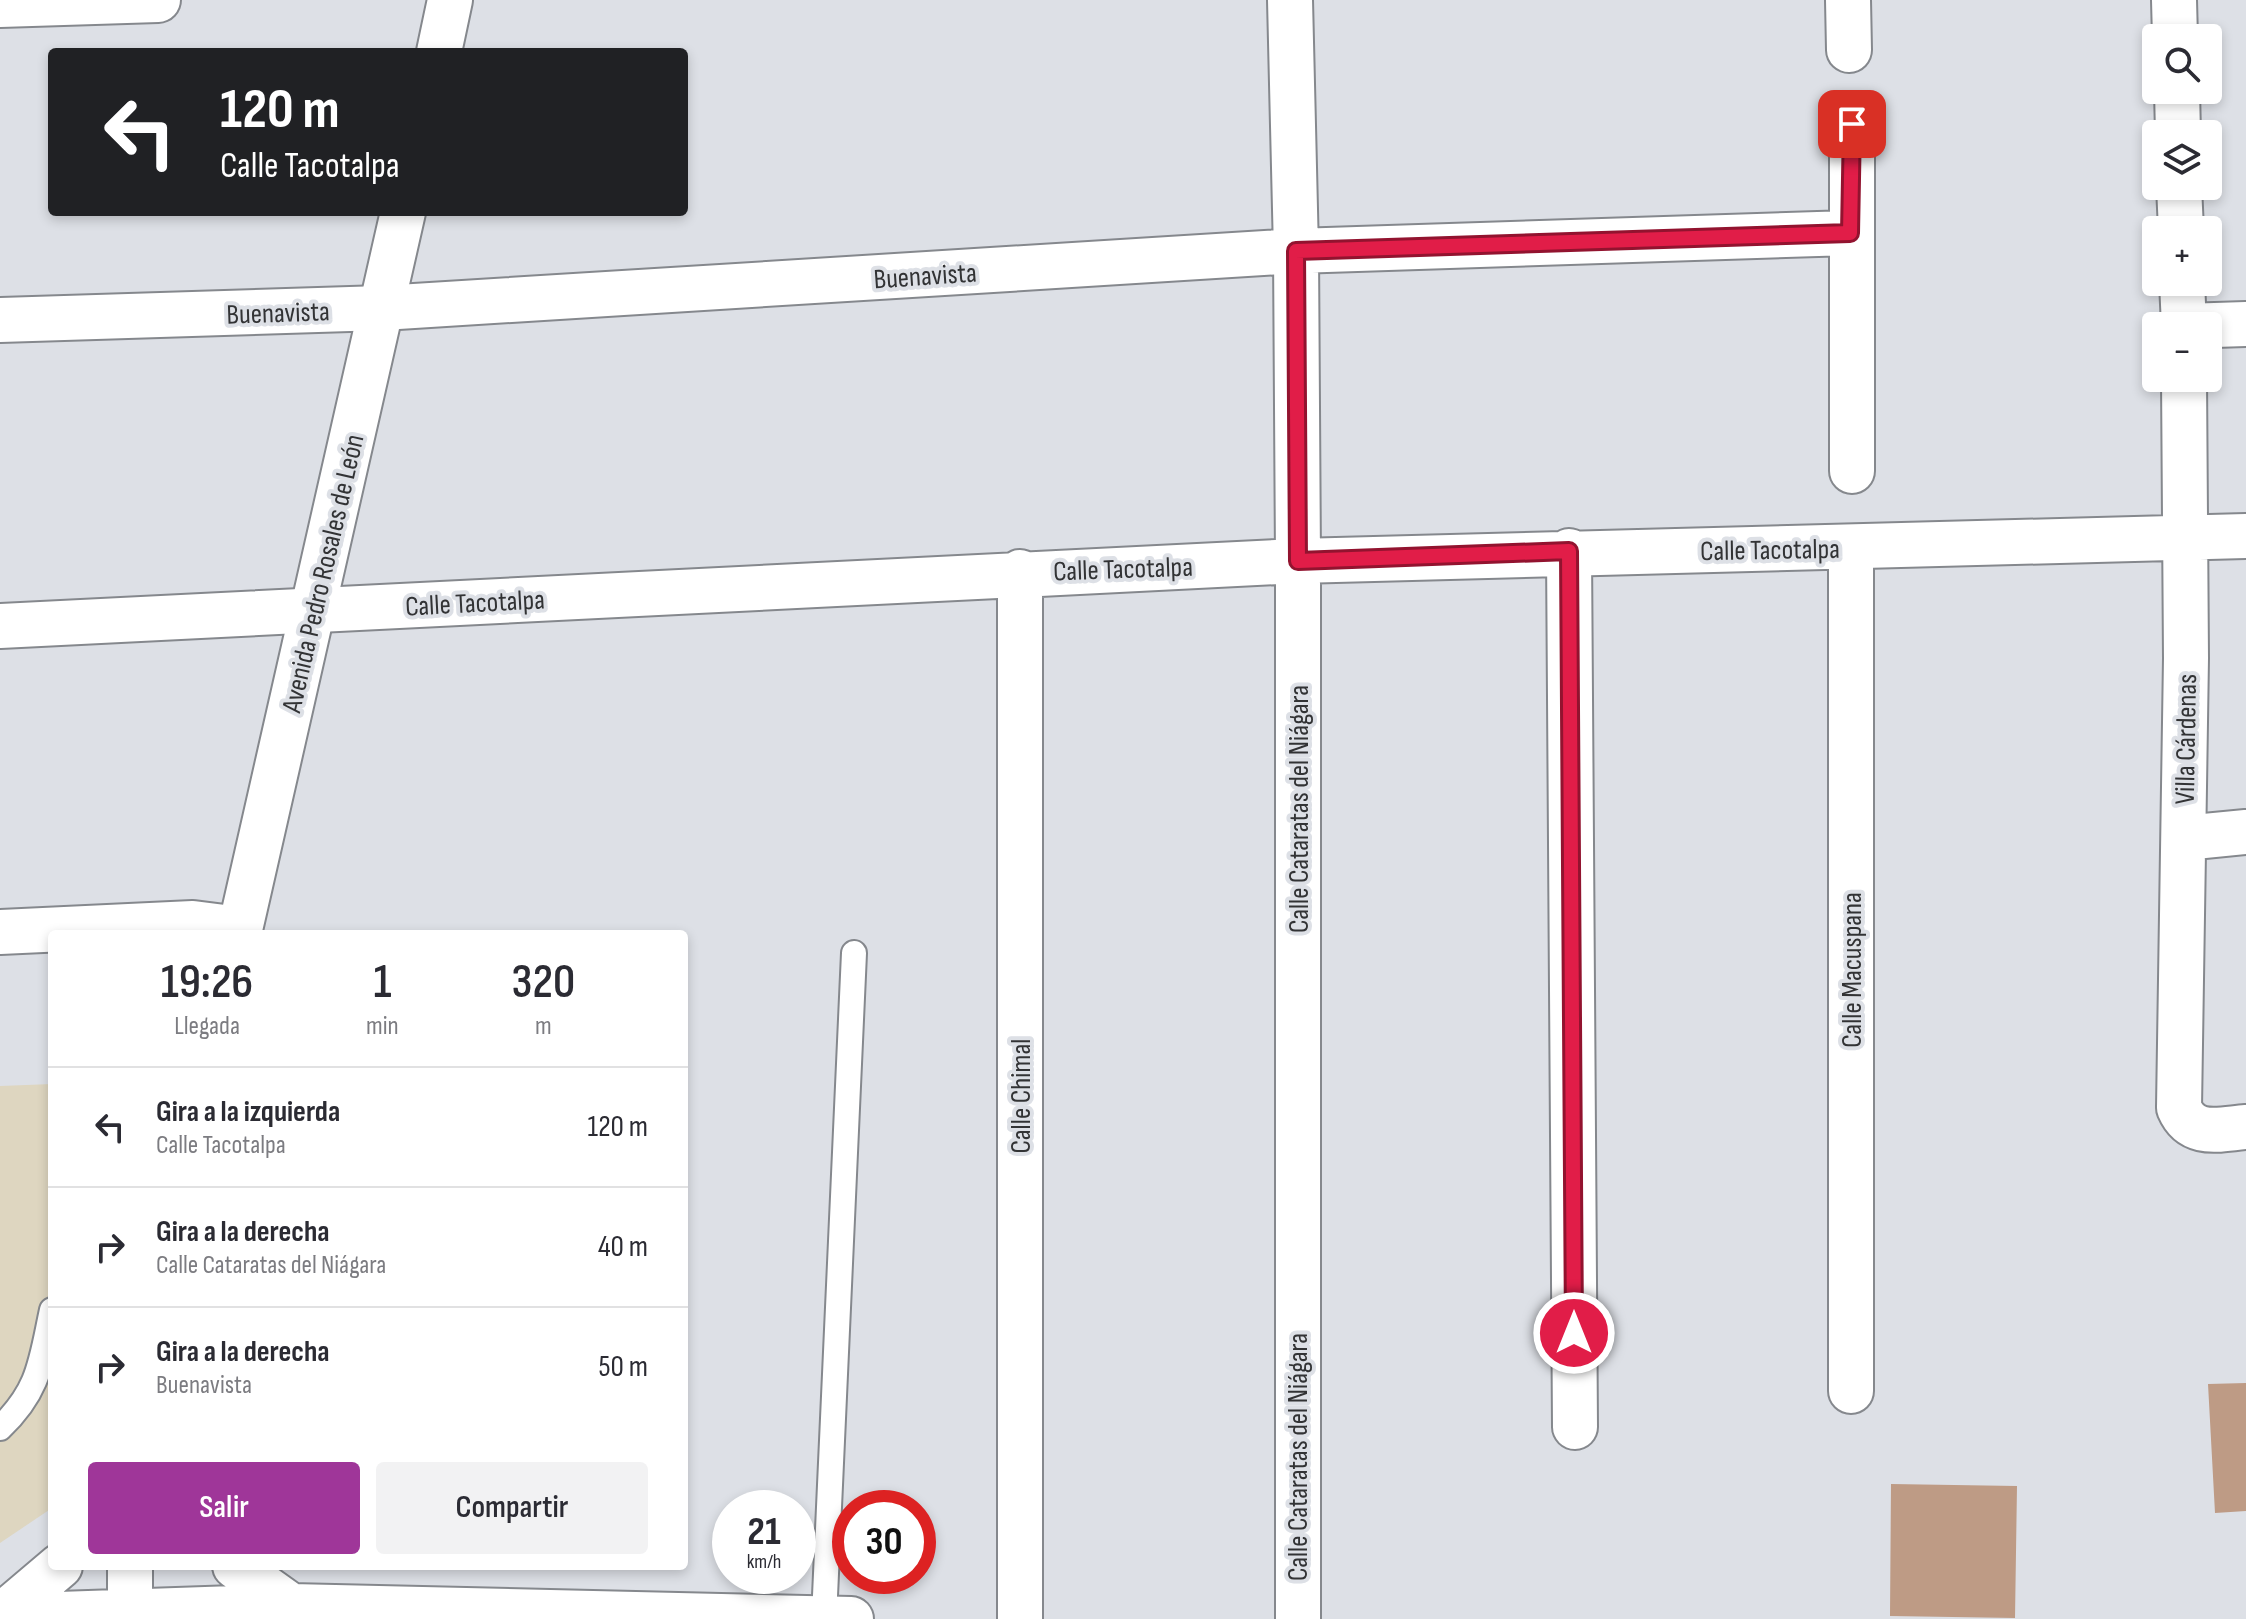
<!DOCTYPE html>
<html lang="es">
<head>
<meta charset="utf-8">
<style>
  :root { --surface:#fff; --page:#f2f2f3; --text:#2b2b33; --muted:#7c7c81; --line:#e1e1e2; --accent:#9f3699 }
  body { margin:0; font-family:"Sofia Sans Condensed",sans-serif; background:var(--page); color:var(--text); height:100vh; display:flex; flex-direction:column; font-size:30px; white-space:nowrap }
  * { box-sizing:border-box; margin:0 }
  p { font-size:26px; color:var(--muted) }
  .icon { flex:none; width:44px; height:44px; fill:none; stroke:currentColor; stroke-width:2; stroke-linecap:round; stroke-linejoin:round }
  .map { position:relative; flex:1; overflow:hidden }
  .drawer { position:absolute; left:48px; top:930px; width:640px; height:640px; display:flex; flex-direction:column; background:var(--surface); border-radius:8px; box-shadow:0 4px 12px #0003 }
  .drawer>* { flex:none }
  .top-card { position:absolute; left:48px; top:48px; width:640px; height:168px; border-radius:8px; box-shadow:0 4px 12px #0003; background:#202124; color:#fff; overflow:hidden }
  .fabs { position:absolute; left:2142px; top:24px; display:grid; gap:16px }
  .fabs a { display:grid; place-items:center; width:80px; height:80px; border-radius:8px; background:var(--surface); box-shadow:0 4px 12px #0003; font-size:40px }
  .speed { position:absolute; left:712px; top:1490px; display:flex; gap:16px; font-size:40px; font-weight:700; text-align:center }
  .speed>* { display:grid; place-content:center; width:104px; height:104px; border-radius:50%; background:var(--surface); box-shadow:0 4px 12px #0003; line-height:1 }
  .speed small { font-size:20px; font-weight:400 }
  .speed .limit { border:12px solid #d22; background:#fff; color:#111 }
  .pin { position:absolute; display:grid; place-items:center; width:68px; height:68px; color:#fff; margin:-34px; border-radius:16px; box-shadow:0 4px 12px #0006 }
  .me { position:absolute; width:88px; margin:-44px; rotate:0deg; stroke-linejoin:round; filter:drop-shadow(0 0 6px #0008) }
  .turn { display:flex; align-items:center; gap:28px; height:168px; padding:0 40px; font-size:36px }
  .turn .icon { width:104px; height:104px; stroke-width:2.5 }
  .turn b { display:block; font-size:56px; line-height:68px }
  .eta { display:flex; justify-content:space-evenly; align-items:center; height:136px; text-align:center }
  .eta b { font-size:48px; font-weight:600; line-height:56px }
  .primary-button { display:flex; gap:16px; margin-top:auto; padding:16px 40px }
  .primary-button a { flex:1; height:92px; border-radius:8px; background:var(--accent); color:#fff; font-size:32px; font-weight:600; line-height:92px; text-align:center }
  .primary-button a+a { background:var(--page); color:var(--text) }
  ul { padding:0; list-style:none }
  li { display:flex; align-items:center; gap:24px; height:120px; padding:0 40px; border-top:2px solid var(--line) }
  li div { flex:1 }
  li b { display:block; font-size:30px }
  li em { font-style:normal }
  .map>svg:first-child { display:block }
  .education { fill:#ded6c0 }
  .building { fill:#be9b85 }
  .lines { fill:none; stroke-linecap:round; stroke-linejoin:round }
  .lane-casing { stroke:#85888d; stroke-width:28 }
  .street-casing { stroke:#85888d; stroke-width:48 }
  .secondary-casing { stroke:#85888d; stroke-width:48 }
  .lane { stroke:#fff; stroke-width:24 }
  .street { stroke:#fff; stroke-width:44 }
  .secondary { stroke:#fff; stroke-width:44 }
  .route-casing { stroke:#92132f; stroke-width:20 }
  .route { stroke:#e11d48; stroke-width:14 }
  .labels { text-anchor:middle; stroke-width:8; stroke-linejoin:round; paint-order:stroke }
  .street-label { font-size:28px; fill:#323335; stroke:#dde0e6 }
</style>
</head>
<body>
<div class="map">
<svg width="2246" height="1619" viewBox="0 0 2246 1619">
  <rect width="100%" height="100%" fill="#dde0e6"/>
  <path class="education" d="M 52,1084 L 52,1508 L 0,1543 L 0,1086 Z"/>
  <path class="building" d="M 2246,1383 L 2246,1511 L 2215,1513 L 2208,1384 Z
    M 1891,1484 L 2017,1486 L 2015,1618 L 1890,1616 Z"/>
  <g class="lines">
    <defs>
      <path id="lane" d="M 0,1428 C 40,1390 41,1361 52,1310
        M 824,1618 L 854,953"/>
      <path id="street" d="M 1290,0 L 1296,251 L 1298,561 L 1298,1619
        M 1848,0 L 1849,50
        M 2174,0 L 2175,38
        M 0,5 L 158,0
        M 2177,90 L 2178,134
        M 1852,124 L 1852,471
        M 2179,186 L 2181,230
        M 2182,282 L 2184,326
        M 0,320 L 382,308 L 1296,251 L 1850,233
        M 2184,326 L 2246,324
        M 2184,378 L 2186,658 L 2179,1108 C 2192,1138 2219,1129 2246,1127
        M 1569,551 L 1575,1427
        M 0,626 L 1298,561 L 2246,536
        M 2184,838 L 2246,832
        M 0,932 L 193,923 L 240,929
        M 1851,1391 L 1851,548
        M 1020,1619 L 1020,572"/>
      <path id="secondary" d="M 439,52 L 450,0
        M 239,934 L 403,212
        M 130,1566 L 130,1619
        M 235,1566 L 291,1606
        M 0,1616 L 291,1606 L 851,1619
        M 1,1616 L 60,1566"/>
    </defs>
    <use href="#lane" class="lane-casing"/>
    <use href="#street" class="street-casing"/>
    <use href="#secondary" class="secondary-casing"/>
    <use href="#lane" class="lane"/>
    <use href="#street" class="street"/>
    <use href="#secondary" class="secondary"/>
  </g>
  <g class="lines">
    <defs>
      <path id="route" d="M 1574,1333 L 1569,551 L 1298,561 L 1296,251 L 1850,233 L 1852,124"/>
    </defs>
    <use href="#route" class="route-casing"/>
    <use href="#route" class="route"/>
  </g>
  <g class="labels">
    <g class="street-label">
      <text transform="translate(925 275) rotate(-4)" y="10">Buenavista</text>
      <text transform="translate(278 312) rotate(-2)" y="10">Buenavista</text>
      <text transform="translate(1770 549) rotate(-1)" y="10">Calle Tacotalpa</text>
      <text transform="translate(1123 568) rotate(-2)" y="10">Calle Tacotalpa</text>
      <text transform="translate(322 573) rotate(-77)" y="10">Avenida Pedro Rosales de León</text>
      <text transform="translate(475 602) rotate(-3)" y="10">Calle Tacotalpa</text>
      <text transform="translate(2185 739) rotate(-89)" y="10">Villa Cárdenas</text>
      <text transform="translate(1298 809) rotate(-90)" y="10">Calle Cataratas del Niágara</text>
      <text transform="translate(1851 970) rotate(-90)" y="10">Calle Macuspana</text>
      <text transform="translate(1020 1096) rotate(-90)" y="10">Calle Chimal</text>
      <text transform="translate(1297 1457) rotate(-90)" y="10">Calle Cataratas del Niágara</text>
    </g>
  </g>
</svg>
<div class="fabs">
<a><svg class="icon" aria-label="search" viewBox="0 0 24 24"><circle cx="10" cy="10" r="6"/><path d="M15 15l6 6"/></svg></a>
<a><svg class="icon" aria-label="layers" viewBox="0 0 24 24"><path d="M12 4l9 5-9 5-9-5zM3 14l9 5 9-5"/></svg></a>
<a>+</a>
<a>−</a>
</div>
<div class="speed"><div>21<small>km/h</small></div><div class="limit">30</div></div>
<div class="pin" style="left:1852px;top:124px;background:#d93025"><svg class="icon" aria-label="arrive" viewBox="0 0 24 24"><path d="M6 21V4h12l-3 4 3 4H6"/></svg></div>
<svg class="me" style="left:1574px;top:1333px" viewBox="-20 -20 40 40"><circle r="17" fill="#e11d48" stroke="#fff" stroke-width="3"/><path d="M0-11L8 9 0 5-8 9z" fill="#fff"/></svg>
<div class="top-card">
<div class="turn"><svg class="icon" aria-label="left" viewBox="0 0 24 24"><path d="M17 20v-9H6M10 6l-5 5 5 5"/></svg><div><b>120 m</b>Calle Tacotalpa</div></div>
</div>
<section class="drawer">
<div class="eta">
<div><b>19:26</b><p>Llegada</p></div>
<div><b>1</b><p>min</p></div>
<div><b>320</b><p>m</p></div>
</div>
<ul>
<li><svg class="icon" aria-label="left" viewBox="0 0 24 24"><path d="M17 20v-9H6M10 6l-5 5 5 5"/></svg><div><b>Gira a la izquierda</b><p>Calle Tacotalpa</p></div><em>120 m</em></li>
<li><svg class="icon" aria-label="right" viewBox="0 0 24 24"><path d="M7 20v-9h11M14 6l5 5-5 5"/></svg><div><b>Gira a la derecha</b><p>Calle Cataratas del Niágara</p></div><em>40 m</em></li>
<li><svg class="icon" aria-label="right" viewBox="0 0 24 24"><path d="M7 20v-9h11M14 6l5 5-5 5"/></svg><div><b>Gira a la derecha</b><p>Buenavista</p></div><em>50 m</em></li>
</ul>
<div class="primary-button"><a>Salir</a><a>Compartir</a></div>
</section>
</div>
</body>
</html>
